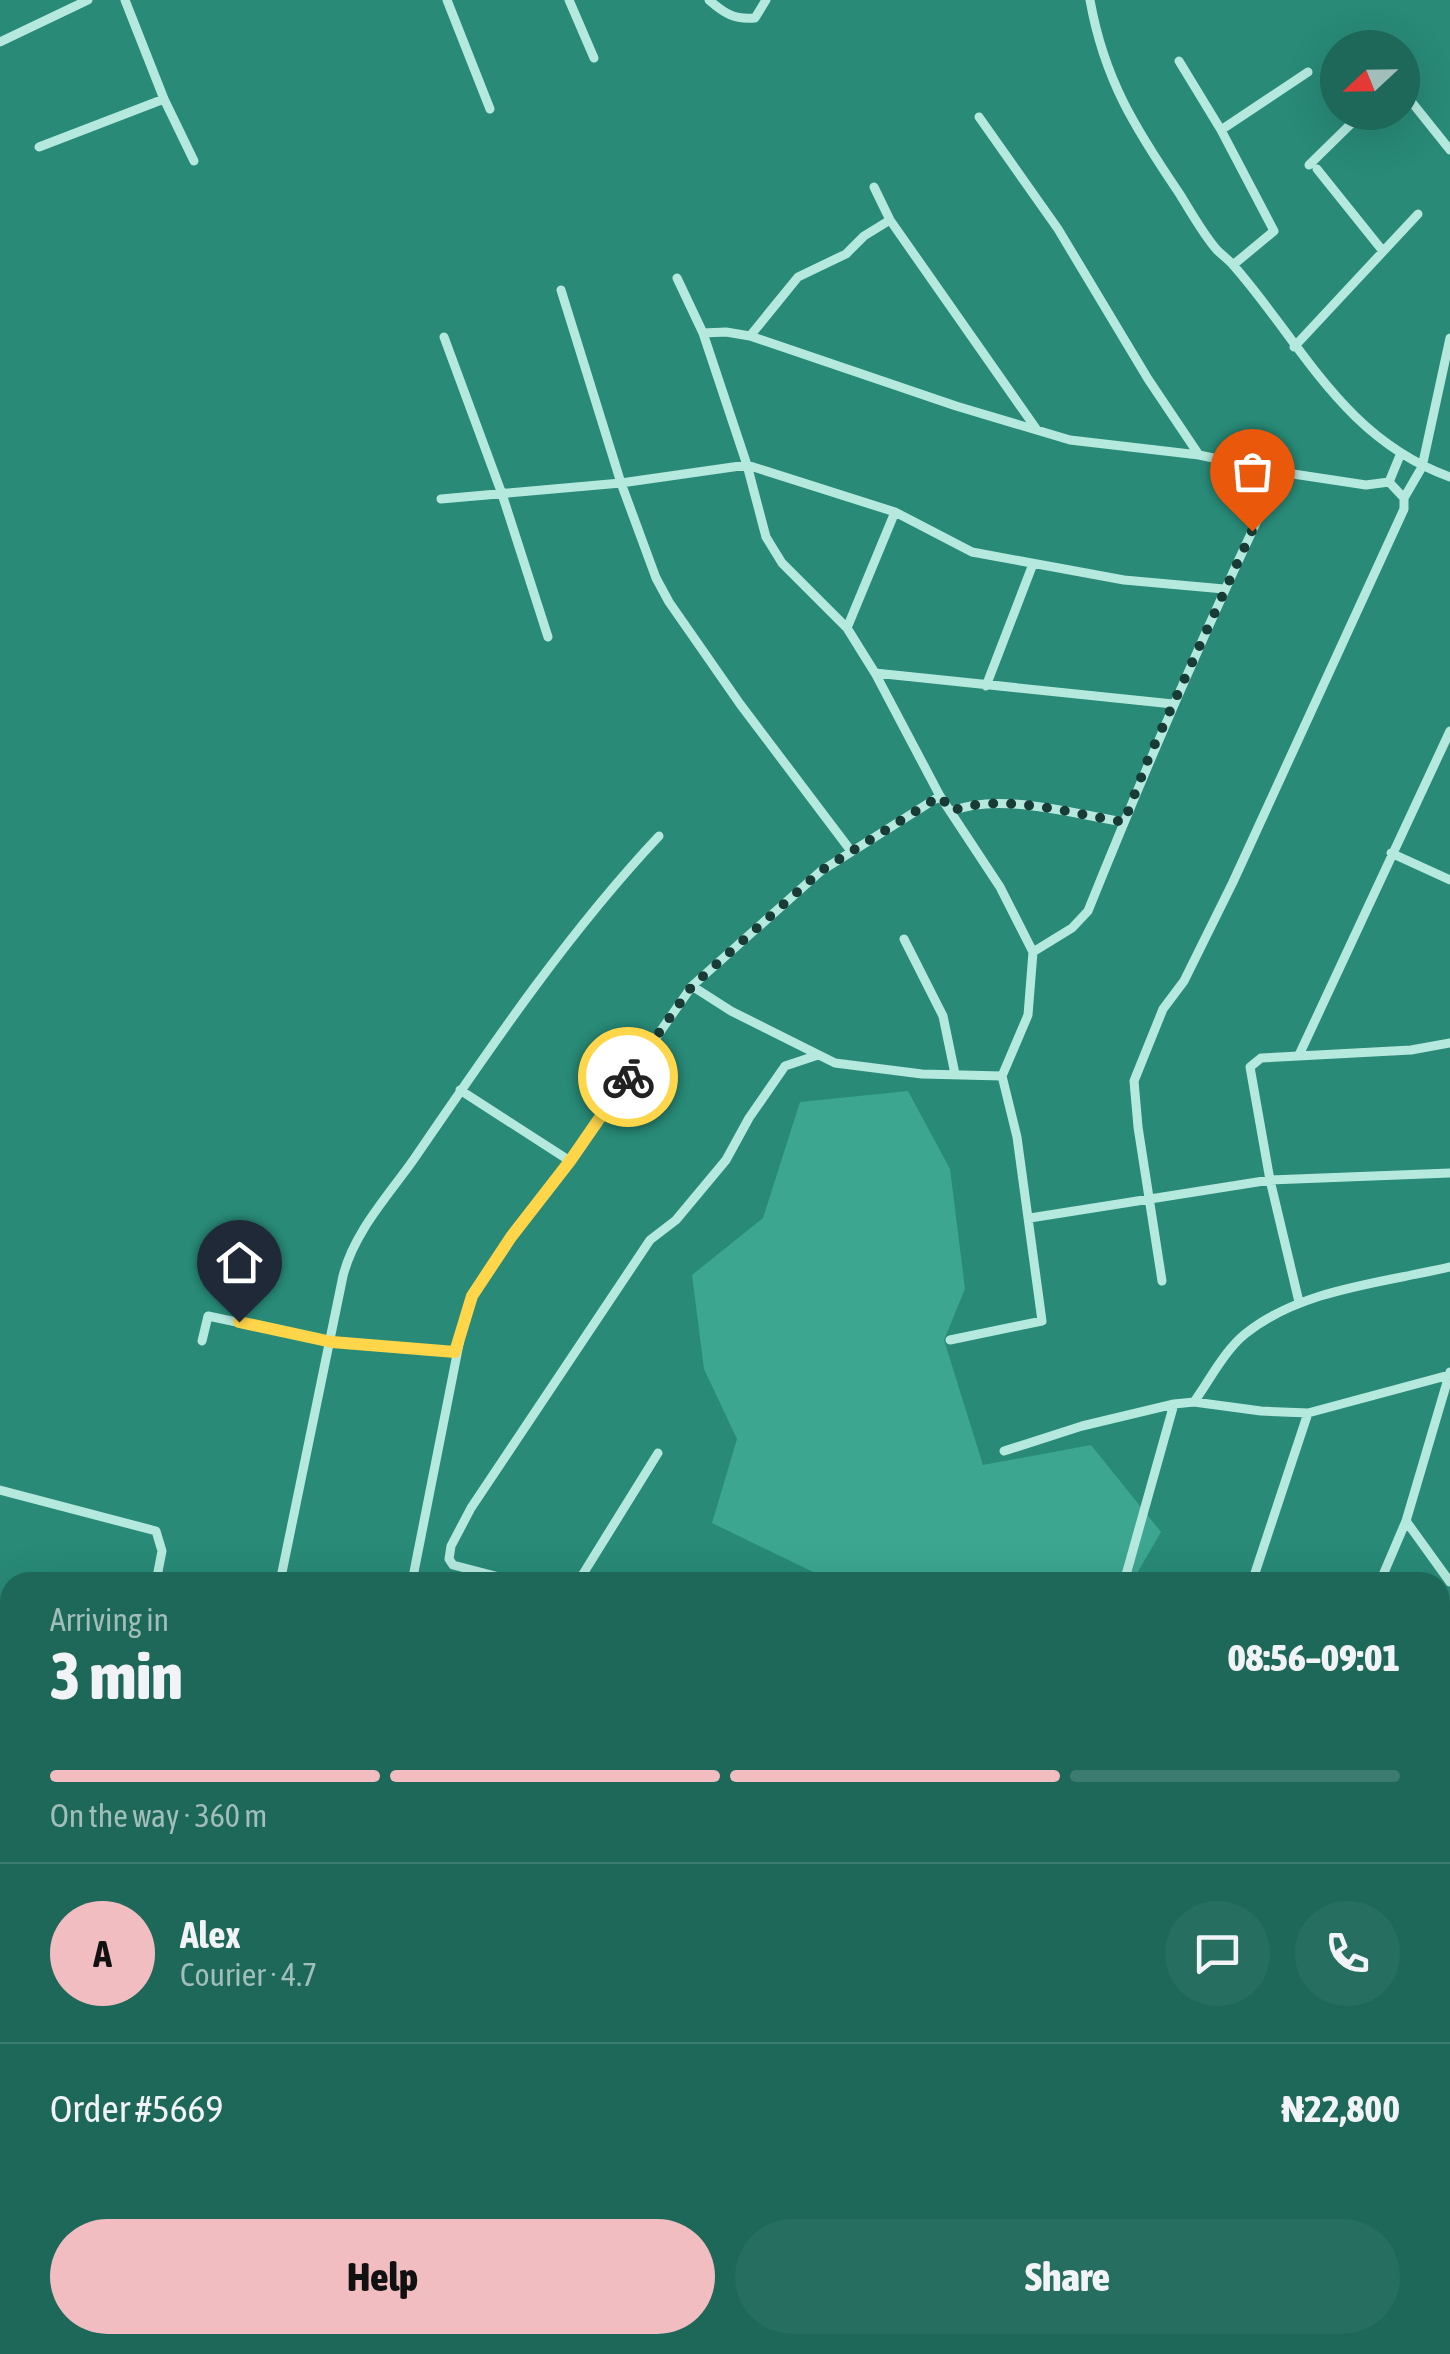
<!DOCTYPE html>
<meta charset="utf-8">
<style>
:root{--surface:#1e6859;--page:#266e5f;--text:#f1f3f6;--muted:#a1beba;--line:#3c7b6f;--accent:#f1bdc1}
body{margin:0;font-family:"Asap Condensed",sans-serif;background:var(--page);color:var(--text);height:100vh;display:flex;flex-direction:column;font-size:38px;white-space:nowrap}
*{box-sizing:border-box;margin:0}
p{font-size:32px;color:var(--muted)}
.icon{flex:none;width:55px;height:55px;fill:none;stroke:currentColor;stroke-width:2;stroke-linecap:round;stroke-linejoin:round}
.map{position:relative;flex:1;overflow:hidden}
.details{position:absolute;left:0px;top:1572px;width:1450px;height:782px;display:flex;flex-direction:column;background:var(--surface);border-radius:30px 30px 0 0;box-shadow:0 10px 40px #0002}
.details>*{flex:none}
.needle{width:65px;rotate:248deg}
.buttons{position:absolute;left:1320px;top:30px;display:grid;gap:20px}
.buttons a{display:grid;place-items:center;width:100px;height:100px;border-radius:50%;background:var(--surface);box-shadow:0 10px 40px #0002;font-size:50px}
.pin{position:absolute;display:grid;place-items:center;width:85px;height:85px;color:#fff;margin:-102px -42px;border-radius:50% 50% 50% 0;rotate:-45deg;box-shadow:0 0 10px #0007}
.pin .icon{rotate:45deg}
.courier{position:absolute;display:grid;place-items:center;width:100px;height:100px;margin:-50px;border:8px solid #ffd54a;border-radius:50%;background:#fff;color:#222;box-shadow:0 2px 12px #0007}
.head em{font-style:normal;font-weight:800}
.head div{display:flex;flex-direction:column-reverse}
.head{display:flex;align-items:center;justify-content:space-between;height:170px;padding:0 50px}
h1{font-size:65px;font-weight:800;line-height:75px}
.bar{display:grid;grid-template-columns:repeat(4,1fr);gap:15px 10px;align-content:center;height:120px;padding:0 50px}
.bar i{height:12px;border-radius:8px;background:var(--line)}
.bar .active{background:var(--accent)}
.bar p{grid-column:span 4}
.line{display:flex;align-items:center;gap:25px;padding:0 50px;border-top:2px solid var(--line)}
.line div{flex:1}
.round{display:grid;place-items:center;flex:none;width:105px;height:105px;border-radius:52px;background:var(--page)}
.button{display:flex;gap:20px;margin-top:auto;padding:20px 50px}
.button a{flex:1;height:115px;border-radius:60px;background:var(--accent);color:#111;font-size:40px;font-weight:800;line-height:115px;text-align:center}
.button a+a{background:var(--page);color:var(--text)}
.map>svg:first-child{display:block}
.green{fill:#3ca690}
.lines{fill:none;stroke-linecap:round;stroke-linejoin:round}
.stream{stroke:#aaeadb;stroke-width:2.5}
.minor{stroke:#b5e9de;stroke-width:9}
.done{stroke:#193b35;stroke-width:10;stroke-dasharray:0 18}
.route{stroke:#ffd54a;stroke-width:12}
</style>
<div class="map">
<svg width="1450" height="2354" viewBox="0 0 1450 2354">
<rect width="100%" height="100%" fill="#288a77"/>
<path class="green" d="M908,1091L950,1169L965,1289L944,1340L983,1465L1091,1445L1161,1532L1132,1582H834L712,1523L737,1439L704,1369L692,1275L763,1218L800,1102Z
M0,1767L10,1776V2123L0,2127Z
M1450,2195V2354H1011L1007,2345H1440V2197Z
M686,2345H850L824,2354H703Z"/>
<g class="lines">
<path class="stream" d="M0,2164L10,2149"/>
<path class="minor" d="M125,0L164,99L194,161
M447,0L490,109
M569,0L594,58
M709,0C724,13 734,20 755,18L766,0
M1090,0C1104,79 1135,128 1179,193C1191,212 1203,234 1217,250C1223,256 1229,260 1234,266C1303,345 1343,438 1450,477
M0,42L88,0
M1179,61L1221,130L1274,231L1233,265
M1402,90L1450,150
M979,117L1058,229L1148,379L1199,455
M1221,130L1308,72
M39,147L164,99
M1309,165L1363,112
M1317,169L1382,250
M874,187L890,220L1037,430
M677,278L703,333L747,465L766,537L782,563L847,628L875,673L940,796L1000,887L1033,952L1028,1015L1002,1076L1017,1137L1042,1321L950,1340
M561,290L621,483L656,578L669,602L740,704L851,851
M703,333L726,332L750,336L956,406L1070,440L1199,455L1280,472L1366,485L1389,482L1401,453
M750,336L798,277L846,254L864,236L890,220
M444,337L502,494L548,637
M1294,347L1418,214
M1404,498L1422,467L1450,338
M441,499L621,483L747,465L895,512L972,552L1124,580L1224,589
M847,628L895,512
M875,673L1173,704
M986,686L1033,564
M952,811C1001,792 1073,814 1124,822
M1391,853L1450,880
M904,939L943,1016L955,1074
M1033,952L1072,928L1088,911C1148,762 1211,616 1280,472
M692,986L731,1011L835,1063L922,1074L1002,1076
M1299,1055L1450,731
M460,1090L570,1161
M1030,1218L1270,1180L1450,1173
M1162,1281L1138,1127L1134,1081L1163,1009L1184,981L1233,882L1404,509V498L1389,482
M1299,1302L1270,1180L1250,1067L1261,1058L1411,1050L1450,1043
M202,1341L208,1316L332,1342L455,1352
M1194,1402C1209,1381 1225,1350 1245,1334C1301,1289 1382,1283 1450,1267
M1004,1451L1082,1426L1174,1404L1194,1402L1261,1411L1308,1413L1449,1375
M0,1490L156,1531L162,1551L156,1582
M1406,1521L1450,1582
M280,1582L343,1276C354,1232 388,1196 414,1159C490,1048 567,934 659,836
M412,1582L463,1324L472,1296L511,1237L570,1161L692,986L821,871L940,796
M518,1582L453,1565L449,1559L451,1546L471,1508L650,1240L676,1220L726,1160L749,1118L785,1066L818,1055
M578,1582L658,1453
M1124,1582L1174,1404
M1252,1582L1308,1413
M1380,1582L1406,1521L1450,1372
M0,1619L10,1622
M0,1742L10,1745
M1440,2004L1450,2010
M1440,2162L1450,2161"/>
</g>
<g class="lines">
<path class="done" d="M628,1077L692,986L822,870L940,796L952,811C1001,792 1073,814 1124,822L1149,757L1252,531"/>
<path class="route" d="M239,1322L332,1342L455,1352L472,1296L511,1237L570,1161L628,1077"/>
</g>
</svg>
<div class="buttons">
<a><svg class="needle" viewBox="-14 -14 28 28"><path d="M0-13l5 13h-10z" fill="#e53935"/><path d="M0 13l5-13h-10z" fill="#a1beba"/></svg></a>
</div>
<div class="pin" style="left:1252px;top:531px;background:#ea580c"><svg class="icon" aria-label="bag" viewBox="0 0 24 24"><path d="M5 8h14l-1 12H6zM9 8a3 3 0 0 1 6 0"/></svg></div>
<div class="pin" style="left:239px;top:1322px;background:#1f2937"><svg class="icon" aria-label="home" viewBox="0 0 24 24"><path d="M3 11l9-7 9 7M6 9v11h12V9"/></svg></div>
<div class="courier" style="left:628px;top:1077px"><svg class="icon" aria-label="bike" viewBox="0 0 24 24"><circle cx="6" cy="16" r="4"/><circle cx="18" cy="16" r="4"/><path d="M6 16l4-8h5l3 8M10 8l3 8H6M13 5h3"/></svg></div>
<section class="details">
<div class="head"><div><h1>3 min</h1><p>Arriving in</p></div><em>08:56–09:01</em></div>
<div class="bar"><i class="active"></i><i class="active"></i><i class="active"></i><i></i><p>On the way · 360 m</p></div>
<div class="line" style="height:180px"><b class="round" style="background:var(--accent);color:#111">A</b><div><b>Alex</b><p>Courier · 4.7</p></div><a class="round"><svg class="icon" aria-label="chat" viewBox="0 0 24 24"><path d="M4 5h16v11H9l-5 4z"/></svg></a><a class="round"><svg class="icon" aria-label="phone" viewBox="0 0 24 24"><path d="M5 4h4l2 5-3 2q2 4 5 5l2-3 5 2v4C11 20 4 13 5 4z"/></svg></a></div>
<div class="line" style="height:130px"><div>Order #5669</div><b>₦22,800</b></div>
<div class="button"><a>Help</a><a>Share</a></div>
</section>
</div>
